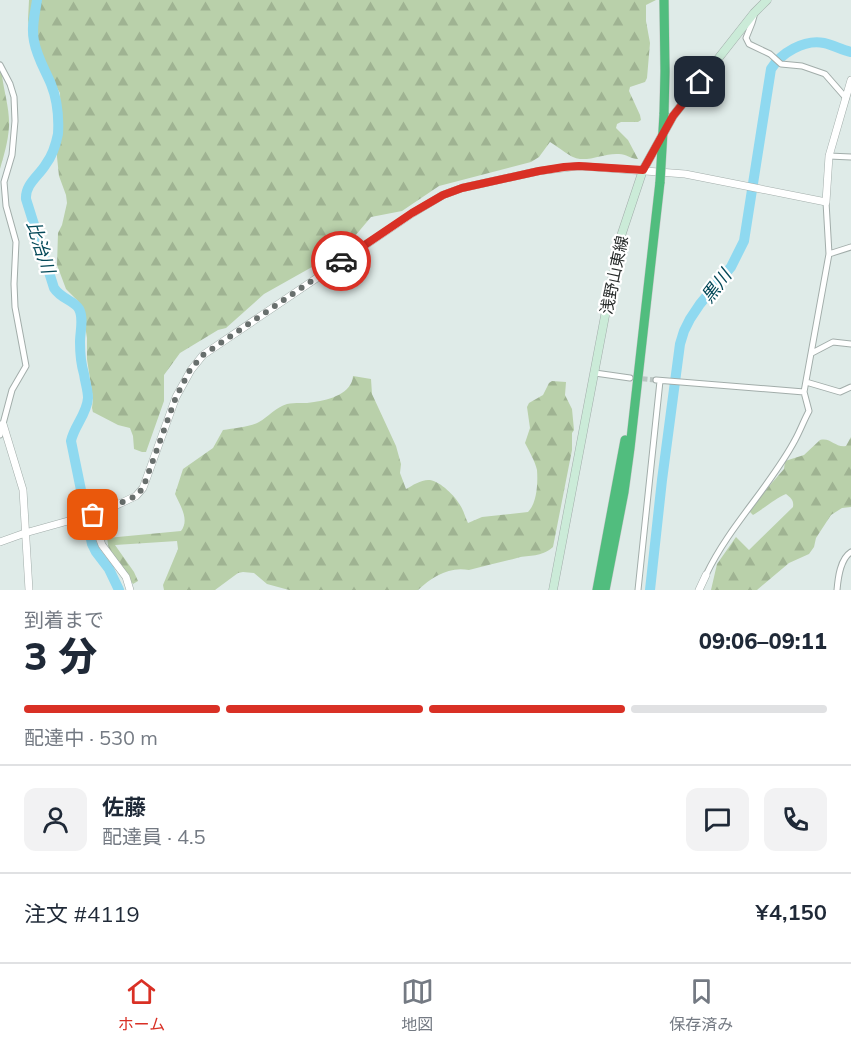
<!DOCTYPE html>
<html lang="ja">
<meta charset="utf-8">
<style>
:root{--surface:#fff;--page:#f2f2f3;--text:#1f2937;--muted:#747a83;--line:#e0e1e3;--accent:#d93025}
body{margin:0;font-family:Mulish,"Noto Sans JP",sans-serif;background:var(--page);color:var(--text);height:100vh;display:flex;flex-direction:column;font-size:22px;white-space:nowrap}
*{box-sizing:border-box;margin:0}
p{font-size:20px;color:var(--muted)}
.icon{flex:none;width:33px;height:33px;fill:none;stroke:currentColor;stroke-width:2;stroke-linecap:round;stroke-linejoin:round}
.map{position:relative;height:590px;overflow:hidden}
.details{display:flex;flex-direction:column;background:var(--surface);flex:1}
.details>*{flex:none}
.pin{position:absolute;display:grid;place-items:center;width:51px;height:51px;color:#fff;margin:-26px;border-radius:12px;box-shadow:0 3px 9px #0006}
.courier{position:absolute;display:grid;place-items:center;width:60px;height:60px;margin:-30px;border:4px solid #d93025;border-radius:50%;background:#fff;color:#222;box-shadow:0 2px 8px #0007}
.headline em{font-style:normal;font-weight:800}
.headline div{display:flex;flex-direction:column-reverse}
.headline{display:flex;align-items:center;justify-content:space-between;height:102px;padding:0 24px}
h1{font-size:39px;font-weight:800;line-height:45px}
.bar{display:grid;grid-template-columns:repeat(4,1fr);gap:9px 6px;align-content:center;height:72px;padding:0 24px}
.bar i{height:8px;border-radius:4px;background:var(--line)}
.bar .on{background:var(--accent)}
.bar p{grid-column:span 4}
.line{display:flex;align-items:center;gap:15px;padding:0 24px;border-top:2px solid var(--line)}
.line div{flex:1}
.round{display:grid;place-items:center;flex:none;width:63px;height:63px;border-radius:12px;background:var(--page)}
.dock{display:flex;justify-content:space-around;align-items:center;height:84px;border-top:2px solid var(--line);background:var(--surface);font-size:16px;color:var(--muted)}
.dock a{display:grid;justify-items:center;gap:3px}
.dock .on{color:var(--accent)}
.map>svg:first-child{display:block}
.forest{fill:url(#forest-firs)}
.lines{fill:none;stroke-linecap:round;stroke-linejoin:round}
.river{stroke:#8fd9f0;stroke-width:10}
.minor-tunnel{stroke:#bac5c2;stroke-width:5;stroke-dasharray:5 2.5;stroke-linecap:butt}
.minor-casing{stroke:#a2adaa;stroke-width:7}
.tertiary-casing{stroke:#a2adaa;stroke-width:8}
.secondary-casing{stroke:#a2adaa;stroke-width:9}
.motorway-casing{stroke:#c7c8c8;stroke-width:10}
.minor{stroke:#fff;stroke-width:5}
.tertiary{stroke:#fff;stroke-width:7}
.secondary{stroke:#cbebd8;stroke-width:8}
.motorway{stroke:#51bd7e;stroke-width:9}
.motorway-bridge-casing{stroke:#c7c8c8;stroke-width:10;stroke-linecap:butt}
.motorway-bridge{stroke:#51bd7e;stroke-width:9}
.done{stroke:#686f6d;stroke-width:6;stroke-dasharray:0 10.8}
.route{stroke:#d93025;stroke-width:8}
.labels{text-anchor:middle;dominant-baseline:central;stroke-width:4.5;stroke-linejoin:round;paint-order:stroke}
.street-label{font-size:16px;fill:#282c2b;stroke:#fff}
.water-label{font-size:18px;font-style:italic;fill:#044959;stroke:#fff}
</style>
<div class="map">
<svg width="851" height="590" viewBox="0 0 851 590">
<defs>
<pattern id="forest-firs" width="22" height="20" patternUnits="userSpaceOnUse" patternTransform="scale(1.5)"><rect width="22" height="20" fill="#b9d0aa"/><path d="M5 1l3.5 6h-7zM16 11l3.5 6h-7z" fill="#9fb392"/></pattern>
</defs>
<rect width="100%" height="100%" fill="#dfebe8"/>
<path class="forest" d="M29,0H656L646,5V21L650,43L647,78L645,82L630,87L629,91L640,115L641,120L638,122H621L617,124L616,128L628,140L638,159C631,159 626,154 619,154C606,153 593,160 580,159C570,158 559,147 550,142L539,157L531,162L439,186L402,211L371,217L344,249L264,294L226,328L218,330L180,353L164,375V401L146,452H142L134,449L133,436L130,428L118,425L93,412L92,408L93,399L87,359V338L83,313L78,301L66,289L57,265L58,233L62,225L67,203L66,195L59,176L57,157V144L61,132L60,93L39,57L30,34L28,20Z
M0,72L2,75C4,92 10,110 9,127C8,142 4,155 0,169Z
M353,376L371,379L372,394L396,446L401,464L400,473L406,489C413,485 422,479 430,480C441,482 455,496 460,505C464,511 465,517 468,523L482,517L528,512C537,503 538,483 537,470C535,461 529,451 525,443L530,428L527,407L529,403L543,395L549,383L552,381L566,382L565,395L572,409L574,430L572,433V450L553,547C540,558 531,554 517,558C501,562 485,566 469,570C449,566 432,577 418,590H289L267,584L254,573L243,572L238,573L215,590H164L163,585L178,549L177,541L115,545L134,572L138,581L133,584L109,550L107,538L181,531C190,520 180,505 175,494L183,469L213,448L223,430C234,428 250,427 259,422C268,417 276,407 287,404C295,402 305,404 314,402C330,400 352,393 353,376Z
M851,437V507L842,508L831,515L816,538L814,547L809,554L789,563L757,590H711L717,564L736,537L749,550L793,507C794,500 791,498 786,494C776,498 763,509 753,515L750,512L751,507L784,469L785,461L804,455L820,440C831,437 835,448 846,446Z"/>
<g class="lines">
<path class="river" d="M37,0C35,14 31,27 34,41C37,57 45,70 51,84C57,99 59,118 58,134C56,144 52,156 46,164C39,176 25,184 26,199L54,288C61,299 75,301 79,309C84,318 80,332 80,342C80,352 81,364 84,374C85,382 88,390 88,398C87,414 74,426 71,441L92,544L96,552L109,569L119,590
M650,590L662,480L680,344L684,331L690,319L700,304L731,267L744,241L771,69C781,53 804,39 824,43C833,45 842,50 851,52"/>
<path class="minor-tunnel" d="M635,378L656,380"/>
<g class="minor-casing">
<path id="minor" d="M754,16L752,23L746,38L749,44L770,54L781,64L802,66L825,74L846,98
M0,65L10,84L14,97L15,121L12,155L4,182L6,206L16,242L14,284L15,307L26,366L12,390L0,435
M829,156L851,157
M829,254L851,247
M812,353L833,342L851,344
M595,373L630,378
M656,380L804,392
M806,382L840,392L851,387
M706,575C729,526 770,487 795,440C800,431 804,420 809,411L804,392L829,254L826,202
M638,590L660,381
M837,590C838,578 840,559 851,552"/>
</g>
<g class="tertiary-casing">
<path id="tertiary" d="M3,424L23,490L29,590
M93,515L96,529L102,545L126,577L130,590
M0,542L25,533L104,511L136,496L143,488L176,397L191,370L203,355L413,213L443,195L462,188L539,171L579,166L685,174L826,202L829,156L851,80
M699,590L706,575"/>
</g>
<g class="secondary-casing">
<path id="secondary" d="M553,590L619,242L643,170L673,116L754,13L767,0"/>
</g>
<g class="motorway-casing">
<path id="motorway" d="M664,0L665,71L664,114
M597,590L625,440
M605,590L624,492L630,448L660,182"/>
</g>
<use href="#minor" class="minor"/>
<use href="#tertiary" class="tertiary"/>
<use href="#secondary" class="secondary"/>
<use href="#motorway" class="motorway"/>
<g class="motorway-bridge-casing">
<path id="motorway-bridge" d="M660,182L664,114"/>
</g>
<use href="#motorway-bridge" class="motorway-bridge"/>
</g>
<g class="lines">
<path class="done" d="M93,515L136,496L143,488L176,397L190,370L203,355L341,261"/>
<path class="route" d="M341,261L412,213L443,195L462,188L539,171L564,167L579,166L643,170L673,116L700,82"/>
</g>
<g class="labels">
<g class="street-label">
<text transform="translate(614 275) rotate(-78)">浅野山東線</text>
</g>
<g class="water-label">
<text transform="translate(41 247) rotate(72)">比治川</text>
<text transform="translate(716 286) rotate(-53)">黒川</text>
</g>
</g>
</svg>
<div class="pin" style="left:93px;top:515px;background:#ea580c"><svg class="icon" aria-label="bag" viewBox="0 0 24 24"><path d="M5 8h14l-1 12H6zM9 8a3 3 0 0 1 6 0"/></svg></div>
<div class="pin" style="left:700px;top:82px;background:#1f2937"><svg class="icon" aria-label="home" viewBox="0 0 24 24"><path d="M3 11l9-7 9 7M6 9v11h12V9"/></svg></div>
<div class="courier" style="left:341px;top:261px"><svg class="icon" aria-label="car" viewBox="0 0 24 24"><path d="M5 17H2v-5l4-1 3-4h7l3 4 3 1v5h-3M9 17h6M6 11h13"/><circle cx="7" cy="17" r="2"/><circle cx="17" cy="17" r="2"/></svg></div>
</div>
<section class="details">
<div class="headline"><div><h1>3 分</h1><p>到着まで</p></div><em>09:06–09:11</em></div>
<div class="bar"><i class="on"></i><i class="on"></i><i class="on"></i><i></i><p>配達中 · 530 m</p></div>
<div class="line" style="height:108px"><a class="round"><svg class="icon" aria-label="person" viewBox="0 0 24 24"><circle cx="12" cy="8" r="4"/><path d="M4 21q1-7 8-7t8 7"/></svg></a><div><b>佐藤</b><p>配達員 · 4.5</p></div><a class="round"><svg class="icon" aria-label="chat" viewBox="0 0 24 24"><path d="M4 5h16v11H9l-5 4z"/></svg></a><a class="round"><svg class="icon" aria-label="phone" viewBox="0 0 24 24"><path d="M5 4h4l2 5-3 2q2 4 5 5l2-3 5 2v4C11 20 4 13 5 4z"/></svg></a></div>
<div class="line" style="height:78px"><div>注文 #4119</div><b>¥4,150</b></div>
</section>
<nav class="dock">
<a class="on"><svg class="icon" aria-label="home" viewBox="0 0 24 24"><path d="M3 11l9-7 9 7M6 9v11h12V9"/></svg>ホーム</a>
<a><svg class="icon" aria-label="map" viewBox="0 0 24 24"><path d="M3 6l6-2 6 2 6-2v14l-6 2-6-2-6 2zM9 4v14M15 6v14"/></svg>地図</a>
<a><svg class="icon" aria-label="saved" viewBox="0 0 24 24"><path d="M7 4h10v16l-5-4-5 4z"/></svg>保存済み</a>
</nav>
